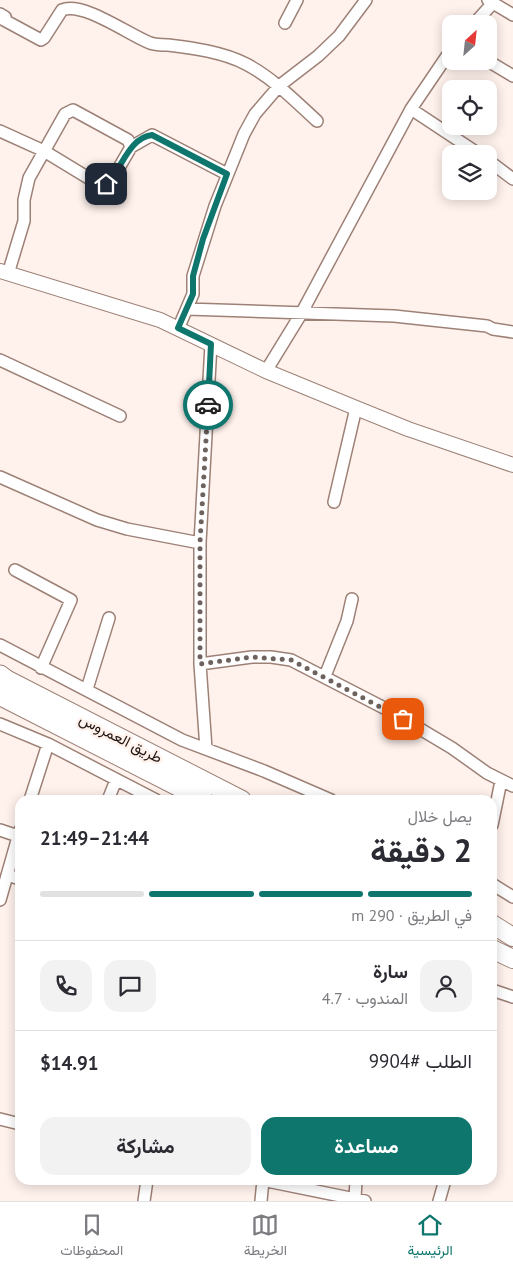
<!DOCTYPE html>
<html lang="ar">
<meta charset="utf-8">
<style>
:root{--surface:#fff;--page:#f2f2f3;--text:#2b2b33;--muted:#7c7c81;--line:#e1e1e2;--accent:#0f766e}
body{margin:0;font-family:"PT Sans",Vazirmatn,sans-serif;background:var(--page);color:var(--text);direction:rtl;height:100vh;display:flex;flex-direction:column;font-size:19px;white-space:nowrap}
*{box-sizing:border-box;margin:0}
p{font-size:16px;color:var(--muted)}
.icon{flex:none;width:28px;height:28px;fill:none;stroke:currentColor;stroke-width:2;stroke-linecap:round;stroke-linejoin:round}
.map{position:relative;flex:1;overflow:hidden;direction:ltr}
.side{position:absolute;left:15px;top:795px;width:482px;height:390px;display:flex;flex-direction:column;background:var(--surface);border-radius:15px;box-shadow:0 2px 12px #0003;direction:rtl}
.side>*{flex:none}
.needle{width:32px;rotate:27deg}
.fabs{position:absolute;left:442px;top:15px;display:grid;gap:10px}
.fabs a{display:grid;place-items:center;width:55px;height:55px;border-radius:10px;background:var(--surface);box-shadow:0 2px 12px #0003;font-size:25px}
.pin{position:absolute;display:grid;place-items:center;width:42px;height:42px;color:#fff;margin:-21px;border-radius:10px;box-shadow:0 2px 8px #0006}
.courier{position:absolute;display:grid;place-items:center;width:50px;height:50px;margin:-25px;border:4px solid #0f766e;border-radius:50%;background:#fff;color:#222;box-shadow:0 1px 6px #0007}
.head em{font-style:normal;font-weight:700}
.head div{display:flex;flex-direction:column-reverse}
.head{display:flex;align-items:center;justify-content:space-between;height:85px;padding:0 25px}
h1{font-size:32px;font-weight:700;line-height:38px}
.bar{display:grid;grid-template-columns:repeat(4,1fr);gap:8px 5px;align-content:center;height:60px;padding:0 25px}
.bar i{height:6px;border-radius:4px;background:var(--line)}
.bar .selected{background:var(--accent)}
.bar p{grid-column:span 4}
.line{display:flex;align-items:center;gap:12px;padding:0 25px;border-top:1px solid var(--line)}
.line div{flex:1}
.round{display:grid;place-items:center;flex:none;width:52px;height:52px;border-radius:15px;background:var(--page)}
.button{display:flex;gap:10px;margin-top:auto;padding:10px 25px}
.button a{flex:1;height:58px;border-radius:15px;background:var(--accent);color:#fff;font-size:20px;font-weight:700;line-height:58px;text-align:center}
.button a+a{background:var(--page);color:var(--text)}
.tabs{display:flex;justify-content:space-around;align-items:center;height:70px;border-top:1px solid var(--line);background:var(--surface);font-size:14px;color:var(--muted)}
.tabs a{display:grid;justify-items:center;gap:2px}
.tabs .selected{color:var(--accent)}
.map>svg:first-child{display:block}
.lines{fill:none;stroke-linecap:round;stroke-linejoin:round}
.minor-casing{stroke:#9d8176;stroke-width:14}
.tertiary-casing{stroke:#9d8176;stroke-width:16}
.primary-casing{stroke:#9d8176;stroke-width:20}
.trunk-casing{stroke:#9d8176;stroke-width:21}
.minor{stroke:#fff;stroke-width:11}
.tertiary{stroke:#fff;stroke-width:14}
.primary{stroke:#fff;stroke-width:18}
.trunk{stroke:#fff;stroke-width:19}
.done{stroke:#6d625d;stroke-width:5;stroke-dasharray:0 9}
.route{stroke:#0f766e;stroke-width:6}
.labels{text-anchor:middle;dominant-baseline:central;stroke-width:5;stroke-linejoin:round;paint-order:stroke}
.street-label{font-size:15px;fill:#1f1410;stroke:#fff2ed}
</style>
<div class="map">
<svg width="513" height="1201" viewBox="0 0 513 1201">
<rect width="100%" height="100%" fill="#fff2ed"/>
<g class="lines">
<g class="minor-casing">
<path id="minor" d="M488,0L513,15
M0,14L5,17L4,20L41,40L44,38L62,10C83,1 129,35 150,43C156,45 161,45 168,45C193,48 223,52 246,64C273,78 295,101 317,121
M285,23L297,0
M474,24L492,4
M488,61L513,76
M411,109L479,154
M0,131L44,151L95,182L106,184L113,178L131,147L128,140L73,110L65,114L29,178L24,200V221L8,274
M131,147L152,135L227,174
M489,161L513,179
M187,309L394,316L487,326L493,329L513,332
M178,329L193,294V276L215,206L244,134L255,114L279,86L318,56L339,36L366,0
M0,360L120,416
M266,371L301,314L411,109L451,50
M0,477L97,520L127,529L200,543
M334,502L356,408
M15,570L71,600L41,668
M0,645L182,740L264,771L331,800
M200,664L252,657H271L291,660L390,711L452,748L487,773L513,786
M325,676L347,621L352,599
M87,689L109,618
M0,724L48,744L156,800
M206,749L200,664V543L211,344
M30,800L48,744
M108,800L116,780
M492,825L501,781
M0,830L18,836
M7,875L20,879
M492,884L513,897
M0,900L20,830
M492,990L513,997
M0,1119L20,1124
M262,1180L365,1201
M355,1199L356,1180
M144,1201L147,1180
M261,1201L263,1180
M439,1201L445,1180"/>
</g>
<g class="tertiary-casing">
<path id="tertiary" d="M0,271L160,320L266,371L356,408L408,429L513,465"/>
</g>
<g class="primary-casing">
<path id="primary" d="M0,676L242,800
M0,696L204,800
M492,924L513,937
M492,949L513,959"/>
</g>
<g class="trunk-casing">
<path id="trunk" d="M0,675L5,679
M0,696H1"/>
</g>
<use href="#minor" class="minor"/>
<use href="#tertiary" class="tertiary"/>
<use href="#primary" class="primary"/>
<use href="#trunk" class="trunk"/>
</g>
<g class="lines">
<path class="done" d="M208,405L200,543V664L252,657L291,660L403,719"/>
<path class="route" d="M106,184C122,170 128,138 152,135L227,174L203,239L193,276V294L178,328L211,344L208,405"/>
</g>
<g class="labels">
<g class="street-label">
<text transform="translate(121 738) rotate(27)">طريق العمروس</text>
</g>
</g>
</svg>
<div class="fabs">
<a><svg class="needle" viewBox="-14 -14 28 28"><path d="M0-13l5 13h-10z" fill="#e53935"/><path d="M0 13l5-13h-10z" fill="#7c7c81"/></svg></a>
<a><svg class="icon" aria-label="locate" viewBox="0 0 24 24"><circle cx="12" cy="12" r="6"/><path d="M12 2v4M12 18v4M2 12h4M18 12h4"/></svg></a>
<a><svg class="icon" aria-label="layers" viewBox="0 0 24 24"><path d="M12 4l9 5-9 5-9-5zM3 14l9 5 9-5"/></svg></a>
</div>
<div class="pin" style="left:403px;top:719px;background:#ea580c"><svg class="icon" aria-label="bag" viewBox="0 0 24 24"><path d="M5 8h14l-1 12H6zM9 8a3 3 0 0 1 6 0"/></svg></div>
<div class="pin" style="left:106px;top:184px;background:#1f2937"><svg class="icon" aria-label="home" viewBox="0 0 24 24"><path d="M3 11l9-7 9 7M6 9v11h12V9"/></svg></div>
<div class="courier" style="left:208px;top:405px"><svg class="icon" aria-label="car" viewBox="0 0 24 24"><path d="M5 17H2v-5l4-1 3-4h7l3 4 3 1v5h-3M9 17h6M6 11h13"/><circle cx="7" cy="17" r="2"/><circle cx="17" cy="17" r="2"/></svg></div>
<section class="side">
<div class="head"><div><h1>2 دقيقة</h1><p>يصل خلال</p></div><em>21:44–21:49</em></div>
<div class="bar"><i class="selected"></i><i class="selected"></i><i class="selected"></i><i></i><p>في الطريق · 290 m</p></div>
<div class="line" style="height:90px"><a class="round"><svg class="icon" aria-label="person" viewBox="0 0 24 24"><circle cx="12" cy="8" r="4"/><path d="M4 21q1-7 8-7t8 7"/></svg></a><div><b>سارة</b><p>المندوب · 4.7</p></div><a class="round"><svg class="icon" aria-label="chat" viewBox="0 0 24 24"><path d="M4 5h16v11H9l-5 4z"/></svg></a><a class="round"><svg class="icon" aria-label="phone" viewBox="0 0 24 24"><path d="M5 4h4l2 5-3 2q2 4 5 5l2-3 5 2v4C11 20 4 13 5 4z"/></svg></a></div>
<div class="line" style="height:65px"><div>الطلب #9904</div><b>$14.91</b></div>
<div class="button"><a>مساعدة</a><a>مشاركة</a></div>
</section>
</div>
<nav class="tabs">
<a class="selected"><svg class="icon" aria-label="home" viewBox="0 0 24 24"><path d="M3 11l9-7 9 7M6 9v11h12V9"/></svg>الرئيسية</a>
<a><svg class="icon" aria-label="map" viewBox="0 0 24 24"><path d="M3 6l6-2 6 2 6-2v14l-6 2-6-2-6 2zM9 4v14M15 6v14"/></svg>الخريطة</a>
<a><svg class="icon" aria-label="saved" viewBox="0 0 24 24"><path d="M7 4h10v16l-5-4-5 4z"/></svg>المحفوظات</a>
</nav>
